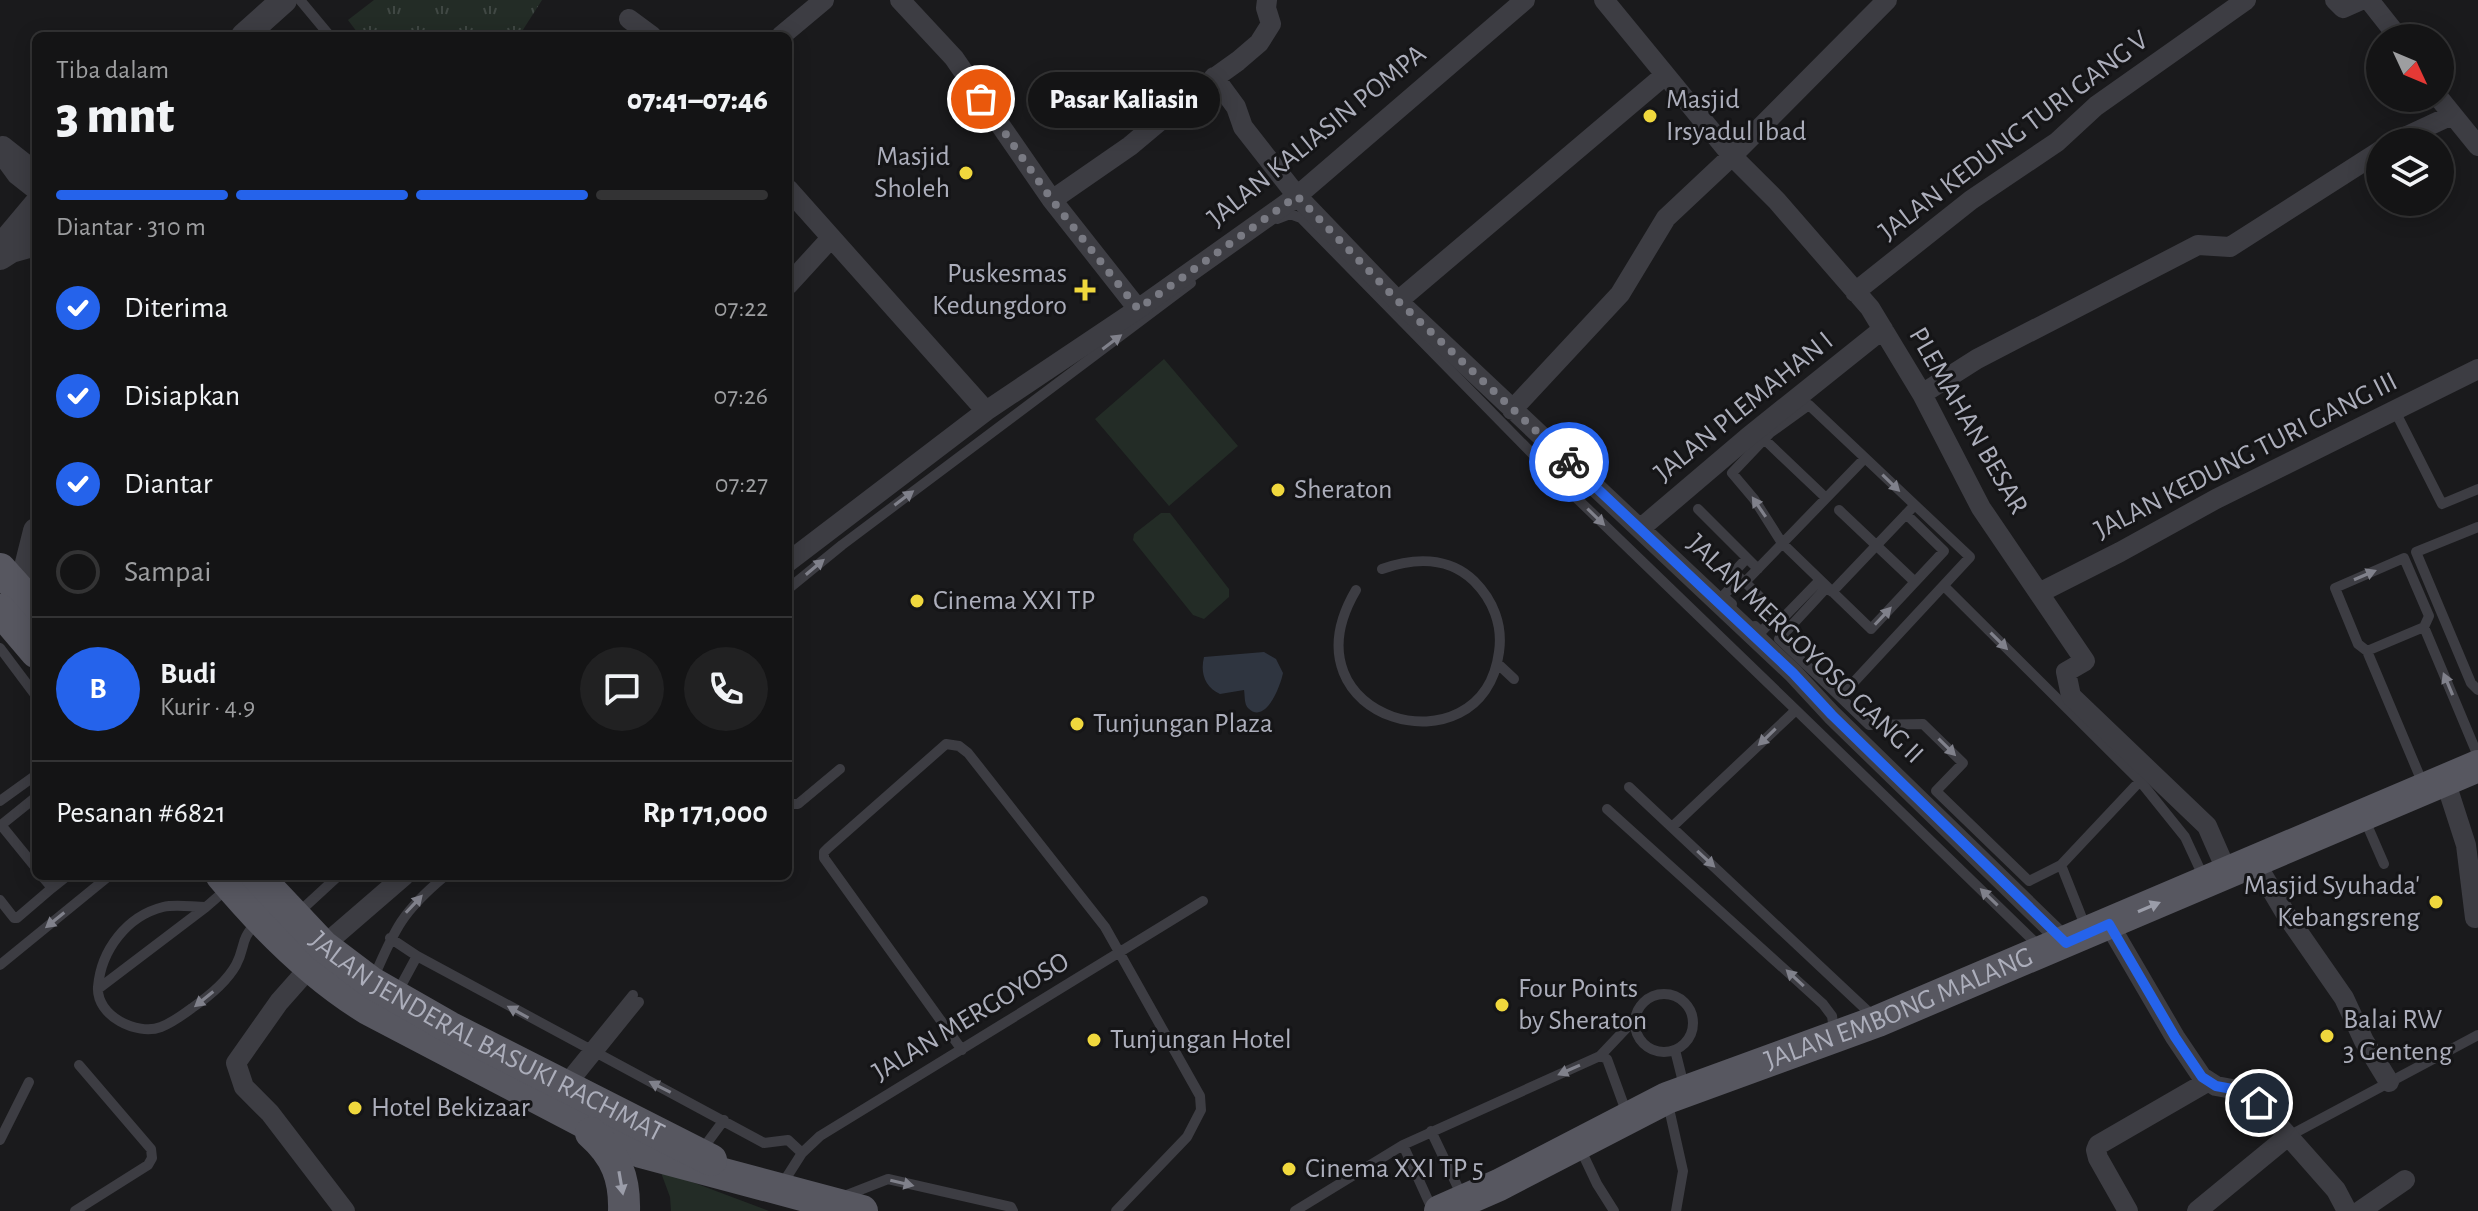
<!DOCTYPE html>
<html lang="id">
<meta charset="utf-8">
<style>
:root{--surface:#141415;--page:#212122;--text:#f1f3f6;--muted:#9d9ea0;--line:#333334;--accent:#2563eb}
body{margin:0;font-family:"Alegreya Sans",sans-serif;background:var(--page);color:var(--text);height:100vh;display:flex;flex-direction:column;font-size:30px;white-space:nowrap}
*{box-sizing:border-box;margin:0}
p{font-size:26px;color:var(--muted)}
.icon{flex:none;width:44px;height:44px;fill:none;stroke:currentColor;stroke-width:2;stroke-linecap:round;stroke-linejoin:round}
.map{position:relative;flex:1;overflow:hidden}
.sheet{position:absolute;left:32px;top:32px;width:760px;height:848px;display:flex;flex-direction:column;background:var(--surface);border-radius:12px;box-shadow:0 4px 20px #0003,0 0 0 2px var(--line)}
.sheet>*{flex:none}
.needle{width:52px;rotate:134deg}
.controls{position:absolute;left:2366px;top:24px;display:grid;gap:16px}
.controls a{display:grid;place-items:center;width:88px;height:88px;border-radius:50%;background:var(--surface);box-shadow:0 4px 20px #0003,0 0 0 2px var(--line);font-size:40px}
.pin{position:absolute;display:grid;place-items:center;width:68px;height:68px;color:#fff;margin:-34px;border:4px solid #fff;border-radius:50%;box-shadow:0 2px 8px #0007}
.courier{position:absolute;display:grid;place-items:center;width:80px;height:80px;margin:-40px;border:6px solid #2563eb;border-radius:50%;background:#fff;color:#222;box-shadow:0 2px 10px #0007}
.bubble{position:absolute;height:56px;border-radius:28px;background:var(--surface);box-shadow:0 4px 20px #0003,0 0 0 2px var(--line);font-size:26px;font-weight:800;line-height:56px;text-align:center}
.overview em{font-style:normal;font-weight:800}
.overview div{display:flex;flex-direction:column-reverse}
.overview{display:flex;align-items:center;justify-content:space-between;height:136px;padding:0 24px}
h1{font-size:52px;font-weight:800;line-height:60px}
.bar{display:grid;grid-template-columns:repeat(4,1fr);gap:12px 8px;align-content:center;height:96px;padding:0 24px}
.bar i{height:10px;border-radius:6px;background:var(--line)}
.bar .active{background:var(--accent)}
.bar p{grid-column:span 4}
.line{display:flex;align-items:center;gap:20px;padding:0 24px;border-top:2px solid var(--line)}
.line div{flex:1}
.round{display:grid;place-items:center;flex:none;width:84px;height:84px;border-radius:42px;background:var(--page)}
ol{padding:0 24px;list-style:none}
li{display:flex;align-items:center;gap:24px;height:88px}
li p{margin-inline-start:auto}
li .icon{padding:8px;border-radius:50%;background:var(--accent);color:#fff;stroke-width:4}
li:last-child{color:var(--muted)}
li i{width:44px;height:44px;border:4px solid var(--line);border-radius:50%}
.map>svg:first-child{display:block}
.grass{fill:url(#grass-tufts)}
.park{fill:#232c26}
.water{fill:#2f3540}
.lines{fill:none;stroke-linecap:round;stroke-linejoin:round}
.service{stroke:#3d3d43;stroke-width:10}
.minor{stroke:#3d3d43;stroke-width:20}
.tertiary{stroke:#3d3d43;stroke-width:26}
.primary{stroke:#575760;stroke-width:32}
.oneway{fill:#80818b}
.oneway2{fill:#9b9da9}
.done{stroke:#797a83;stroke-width:8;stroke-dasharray:0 14.4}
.route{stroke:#2563eb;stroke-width:10}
.poi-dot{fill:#f0d83d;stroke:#151517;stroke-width:3}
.labels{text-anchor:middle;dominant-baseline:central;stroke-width:6;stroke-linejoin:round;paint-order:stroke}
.poi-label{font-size:28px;fill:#acaebb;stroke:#151517;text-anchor:start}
.street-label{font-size:28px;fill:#acaebb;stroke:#151517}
</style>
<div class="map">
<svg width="2478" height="1211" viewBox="0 0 2478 1211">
<defs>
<pattern id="grass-tufts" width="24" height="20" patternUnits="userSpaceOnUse" patternTransform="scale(2)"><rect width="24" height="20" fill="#232c26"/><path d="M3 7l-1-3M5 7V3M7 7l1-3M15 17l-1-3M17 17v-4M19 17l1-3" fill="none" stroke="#404844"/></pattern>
</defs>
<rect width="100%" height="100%" fill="#1a1a1c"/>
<path class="grass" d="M374,0H542L519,36H360L348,20Z"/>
<path class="park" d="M1164,359L1238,446L1169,506L1095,419Z
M1161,513H1170L1229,589V597L1204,619L1193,615L1133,540L1134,534Z
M660,1170L769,1211H671L670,1197Z"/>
<path class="water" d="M1264,652L1276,659L1283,673C1281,684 1266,726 1248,708C1244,704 1245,695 1244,690L1220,694C1205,687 1200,673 1204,657Z"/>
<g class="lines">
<path class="service" d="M300,0L330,36
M1277,219L1290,214L1301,218L1564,486L1796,710L1672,827
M2395,411L2442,504L2478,489
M1764,439L1826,498
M1698,509L1758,569
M1839,510L1915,582
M1906,514L1944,551L1871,629L1782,543L1754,499L1732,473L1770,433L1809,405L1970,557L1840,697L1869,725L1923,724L1963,763L1936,791L2029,881L2061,865
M2478,527L2416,552L2471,683L2478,690
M1820,580L1782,619L1745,582L1865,458
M1743,581L1734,572L1747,558
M1944,586L2140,781
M1827,587L1779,639L1840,697
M788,589L842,545L1191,283
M1356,590C1279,721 1483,776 1499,652C1503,625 1493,600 1474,581C1448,556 1413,558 1382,569
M1832,592L1911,509
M1732,604L1723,596L1740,578
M1755,626L1761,632L1778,614
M0,648L36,696
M2367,651L2358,644L2335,588L2404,558L2429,616L2424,627
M1498,664L1514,679
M1796,710L2041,948
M2423,784L2367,651L2424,627L2478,756
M1629,787L1875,1018
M36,797L1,825L36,868
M0,801L36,775
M788,804H798L840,769
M1607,809L1823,1004L1832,1016L1834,1030
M2364,818L2384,864
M42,876L52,888L67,876
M229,887L206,907C192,907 176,904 163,907C127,916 101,950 98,987C96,1016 137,1036 161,1027C171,1023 184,1014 192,1008C208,997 227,981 236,965C246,946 239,941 257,922
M0,900L14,918H17L52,888
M298,913L336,878L334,876
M2086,928L2061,865L2140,781L2185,837L2204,878
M390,938L417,956L764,1143L788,1140L802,1153
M0,965L109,876
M374,977C395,928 403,911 445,876
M98,989L206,907
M397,993L417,956
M1635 1023a29 29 0 1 1 58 0a29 29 0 1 1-58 0Z
M962,1050L824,858V852L828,848L946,744L959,746L968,753L1105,927L1200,1096L1201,1110L1187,1137L1116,1211
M1675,1050L1684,1086
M1600,1056L1635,1019
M564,1080L633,995
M572,1085L639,1002
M1668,1104L1683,1171L1676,1211
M1431,1131L1463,1198
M2287,1137L2478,1035
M0,1140L29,1082
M1403,1145L1433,1211
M1579,1146L1597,1184L1614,1211
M701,1151L724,1120
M781,1186L802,1153L820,1136L1203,901
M842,1197L888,1179L1011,1207L1013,1211
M75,1211L148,1165L152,1158L151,1149L79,1065
M1295,1211L1403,1145L1600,1056L1607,1059L1627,1114"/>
<path class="minor" d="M900,0L954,58L1052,200L1138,309
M1604,0L1732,156L1777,201L1870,308L1922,394L1981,508L2085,661L2066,672L2071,696L2207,826L2228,874
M2335,0L2343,8L2361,0
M2369,0L2399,38
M629,19L652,36
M781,36L824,0
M1214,77L1236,107L1243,127L1297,196L1398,301L1793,673L1832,715L2066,943
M2439,98L2478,146
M2394,142L2452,115
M3,146L36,172
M0,152L17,175L36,190
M788,189L986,411
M1052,200L1130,146L1192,94L1238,61L1259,43L1271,24L1266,8L1267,0
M788,285L831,238
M1855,292L1971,200L2057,142L2096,106L2246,0
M1398,301L1665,75
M1922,394L1977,359L2198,245L2230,247L2380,151
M1512,410L1620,294L1666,218L1732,156L1887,0
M1641,528L1748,437L1883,329
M788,562L986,411L1138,309L1297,196L1525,0
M2039,593L2120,552L2216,499L2478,369
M2445,780L2466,845L2475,918
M2255,862L2287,916L2344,998L2364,1041L2389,1082
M2109,924L2175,1037L2202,1077L2216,1086L2243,1091L2259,1103L2336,1190L2347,1211
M323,946L404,876
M310,967L279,1002L236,1063L244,1087L270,1113L345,1211
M2128,1211L2098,1158L2096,1150L2098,1145L2207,1082
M2197,1211L2287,1137
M2360,1211L2405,1180"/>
<path class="tertiary" d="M244,36L284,0
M0,248L36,205
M0,257L11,250L36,243
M21,591L36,531"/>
<g class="primary">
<path d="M0,569L36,609"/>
<path d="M0,610L36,652"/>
<path d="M222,876C264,926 312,975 368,1009L641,1152L862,1211"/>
<path id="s1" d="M257,876L323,946L372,983L449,1027L711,1160"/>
<path d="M591,1133C616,1155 625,1178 624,1211"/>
<path id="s2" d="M1440,1211L1499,1185L1667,1098L1878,1021L2478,766"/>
</g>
</g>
<defs><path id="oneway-solid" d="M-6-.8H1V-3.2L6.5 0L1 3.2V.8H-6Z" transform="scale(2)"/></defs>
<g class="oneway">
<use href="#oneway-solid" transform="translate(1112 342) rotate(-37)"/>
<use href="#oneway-solid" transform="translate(1891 483) rotate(44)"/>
<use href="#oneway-solid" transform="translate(904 498) rotate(-37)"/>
<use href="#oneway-solid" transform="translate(1759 507) rotate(-124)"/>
<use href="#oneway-solid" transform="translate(1596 517) rotate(44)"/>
<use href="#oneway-solid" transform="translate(815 567) rotate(-40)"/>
<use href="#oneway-solid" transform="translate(2365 575) rotate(-23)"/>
<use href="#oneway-solid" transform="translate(1883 616) rotate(-47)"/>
<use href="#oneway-solid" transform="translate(1999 641) rotate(45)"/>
<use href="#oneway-solid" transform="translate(2448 684) rotate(-113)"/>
<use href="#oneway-solid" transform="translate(1767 737) rotate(136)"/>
<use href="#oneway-solid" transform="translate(1947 747) rotate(45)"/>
<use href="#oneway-solid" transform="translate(1706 859) rotate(43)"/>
<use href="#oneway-solid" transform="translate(1989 897) rotate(-136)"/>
<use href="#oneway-solid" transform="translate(414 904) rotate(-47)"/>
<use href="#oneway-solid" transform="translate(55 920) rotate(141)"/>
<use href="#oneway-solid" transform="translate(1795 978) rotate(-137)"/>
<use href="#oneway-solid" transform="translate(204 999) rotate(141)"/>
<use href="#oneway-solid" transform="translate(518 1012) rotate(-151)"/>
<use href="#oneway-solid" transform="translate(1569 1070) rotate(156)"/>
<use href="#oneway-solid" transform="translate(660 1087) rotate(-153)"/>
<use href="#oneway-solid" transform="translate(902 1183) rotate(13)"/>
</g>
<g class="oneway2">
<use href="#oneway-solid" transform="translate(2149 907) rotate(-23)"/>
<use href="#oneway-solid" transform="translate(621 1183) rotate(80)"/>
</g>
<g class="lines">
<path class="done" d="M981,99L1052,200L1138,309L1297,196L1398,301L1569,462"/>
<path class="route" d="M1569,462L1793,673L1832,715L2066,943L2109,924L2175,1037L2202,1077L2216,1086L2243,1091L2259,1103"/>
</g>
<g class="poi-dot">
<circle cx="1650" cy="116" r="8"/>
<circle cx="966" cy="173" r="8"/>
<path d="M1081 278h8v8h8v8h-8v8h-8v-8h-8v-8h8z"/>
<circle cx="1278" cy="490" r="8"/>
<circle cx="917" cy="601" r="8"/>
<circle cx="1077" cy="724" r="8"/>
<circle cx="2436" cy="902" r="8"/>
<circle cx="1502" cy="1005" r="8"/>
<circle cx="2327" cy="1036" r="8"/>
<circle cx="1094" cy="1040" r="8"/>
<circle cx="355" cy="1108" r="8"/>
<circle cx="1289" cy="1169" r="8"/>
</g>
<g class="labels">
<g class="poi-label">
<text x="1666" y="100">Masjid<tspan x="1666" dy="32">Irsyadul Ibad</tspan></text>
<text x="950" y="157" text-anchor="end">Masjid<tspan x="950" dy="32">Sholeh</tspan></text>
<text x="1067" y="274" text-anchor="end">Puskesmas<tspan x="1067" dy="32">Kedungdoro</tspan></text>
<text x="1294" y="490">Sheraton</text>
<text x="933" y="601">Cinema XXI TP</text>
<text x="1093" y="724">Tunjungan Plaza</text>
<text x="2420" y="886" text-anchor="end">Masjid Syuhada'<tspan x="2420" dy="32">Kebangsreng</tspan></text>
<text x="1518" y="989">Four Points<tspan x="1518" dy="32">by Sheraton</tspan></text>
<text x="2343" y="1020">Balai RW<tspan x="2343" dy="32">3 Genteng</tspan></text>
<text x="1110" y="1040">Tunjungan Hotel</text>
<text x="371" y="1108">Hotel Bekizaar</text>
<text x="1305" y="1169">Cinema XXI TP 5</text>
</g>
<g class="street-label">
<text transform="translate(1317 136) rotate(-39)">JALAN KALIASIN POMPA</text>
<text transform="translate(2014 136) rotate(-37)">JALAN KEDUNG TURI GANG V</text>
<text transform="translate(1744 407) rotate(-39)">JALAN PLEMAHAN I</text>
<text transform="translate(1968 421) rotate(60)">PLEMAHAN BESAR</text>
<text transform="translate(2246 456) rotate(-27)">JALAN KEDUNG TURI GANG III</text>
<text transform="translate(1805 649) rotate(44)">JALAN MERGOYOSO GANG II</text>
<text stroke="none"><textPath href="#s2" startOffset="502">JALAN EMBONG MALANG</textPath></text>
<text transform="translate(971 1017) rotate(-31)">JALAN MERGOYOSO</text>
<text stroke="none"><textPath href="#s1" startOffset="284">JALAN JENDERAL BASUKI RACHMAT</textPath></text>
</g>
</g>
</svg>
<div class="controls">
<a><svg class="needle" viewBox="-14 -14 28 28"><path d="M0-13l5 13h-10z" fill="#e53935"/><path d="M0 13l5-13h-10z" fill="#9d9ea0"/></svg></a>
<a><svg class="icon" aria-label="layers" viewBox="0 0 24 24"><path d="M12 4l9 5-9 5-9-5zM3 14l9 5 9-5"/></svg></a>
</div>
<div class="pin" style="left:981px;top:99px;background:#ea580c"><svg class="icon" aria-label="bag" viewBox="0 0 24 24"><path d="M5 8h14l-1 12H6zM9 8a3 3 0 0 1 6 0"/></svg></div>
<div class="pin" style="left:2259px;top:1103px;background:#1f2937"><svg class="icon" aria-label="home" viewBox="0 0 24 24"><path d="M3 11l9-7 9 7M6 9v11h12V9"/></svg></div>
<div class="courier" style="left:1569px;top:462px"><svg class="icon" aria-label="bike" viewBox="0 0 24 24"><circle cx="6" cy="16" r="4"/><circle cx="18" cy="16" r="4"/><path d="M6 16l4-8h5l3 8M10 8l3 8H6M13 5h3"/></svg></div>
<div class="bubble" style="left:1028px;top:72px;width:192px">Pasar Kaliasin</div>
<section class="sheet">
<div class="overview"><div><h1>3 mnt</h1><p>Tiba dalam</p></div><em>07:41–07:46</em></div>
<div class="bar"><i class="active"></i><i class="active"></i><i class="active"></i><i></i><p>Diantar · 310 m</p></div>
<ol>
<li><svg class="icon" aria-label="check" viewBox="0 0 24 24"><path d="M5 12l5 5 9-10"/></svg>Diterima<p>07:22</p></li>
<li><svg class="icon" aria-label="check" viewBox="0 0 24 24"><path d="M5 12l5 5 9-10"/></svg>Disiapkan<p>07:26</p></li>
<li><svg class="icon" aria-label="check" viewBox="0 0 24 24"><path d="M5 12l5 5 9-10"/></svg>Diantar<p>07:27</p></li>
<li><i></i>Sampai</li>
</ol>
<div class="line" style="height:144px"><b class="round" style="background:var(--accent);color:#fff">B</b><div><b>Budi</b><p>Kurir · 4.9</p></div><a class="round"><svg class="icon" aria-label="chat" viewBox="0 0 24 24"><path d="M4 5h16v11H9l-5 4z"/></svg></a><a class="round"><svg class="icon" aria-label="phone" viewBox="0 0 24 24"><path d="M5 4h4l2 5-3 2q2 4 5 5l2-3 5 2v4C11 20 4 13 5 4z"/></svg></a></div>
<div class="line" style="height:104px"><div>Pesanan #6821</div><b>Rp 171,000</b></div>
</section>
</div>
